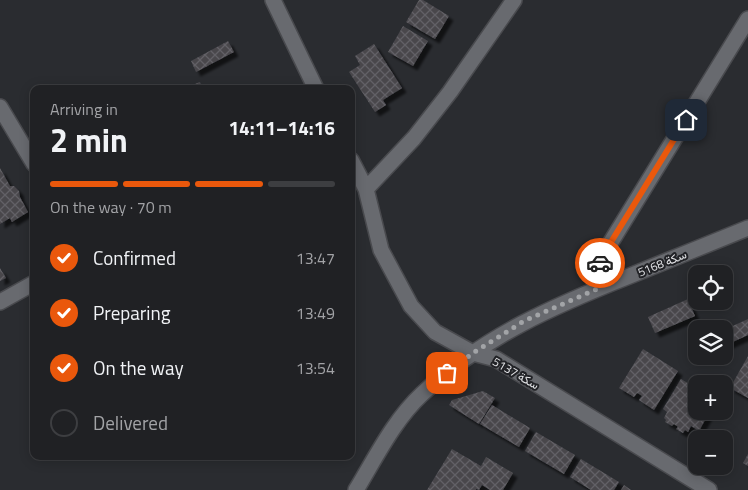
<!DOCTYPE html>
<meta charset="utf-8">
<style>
:root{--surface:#202124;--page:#28292c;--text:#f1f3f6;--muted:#a2a3a6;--line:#3d3e41;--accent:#ea580c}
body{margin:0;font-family:"Titillium Web",Vazirmatn,sans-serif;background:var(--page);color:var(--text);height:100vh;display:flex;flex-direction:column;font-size:19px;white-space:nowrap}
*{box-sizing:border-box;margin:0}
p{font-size:16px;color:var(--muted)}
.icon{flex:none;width:28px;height:28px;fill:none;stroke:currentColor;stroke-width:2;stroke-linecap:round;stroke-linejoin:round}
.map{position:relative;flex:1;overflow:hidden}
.panel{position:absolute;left:30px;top:85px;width:325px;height:375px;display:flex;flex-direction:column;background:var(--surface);border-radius:10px;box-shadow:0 2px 12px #0003,0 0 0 1px var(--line)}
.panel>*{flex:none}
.controls{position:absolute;left:688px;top:265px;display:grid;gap:10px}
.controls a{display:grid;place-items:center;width:45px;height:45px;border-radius:10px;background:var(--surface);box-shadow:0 2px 12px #0003,0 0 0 1px var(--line);font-size:25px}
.pin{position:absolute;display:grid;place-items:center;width:42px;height:42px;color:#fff;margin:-21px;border-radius:10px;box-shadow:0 2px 8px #0006}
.courier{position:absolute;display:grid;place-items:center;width:50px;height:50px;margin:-25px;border:4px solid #ea580c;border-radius:50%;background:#fff;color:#222;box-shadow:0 1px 6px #0007}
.headline em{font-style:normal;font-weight:700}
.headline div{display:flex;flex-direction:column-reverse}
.headline{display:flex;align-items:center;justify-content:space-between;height:85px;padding:0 20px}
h1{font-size:32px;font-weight:700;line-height:38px}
.bar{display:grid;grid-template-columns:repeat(4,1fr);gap:8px 5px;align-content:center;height:60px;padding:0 20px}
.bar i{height:6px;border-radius:4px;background:var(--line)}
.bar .selected{background:var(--accent)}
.bar p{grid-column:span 4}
ol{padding:0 20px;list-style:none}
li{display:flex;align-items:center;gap:15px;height:55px}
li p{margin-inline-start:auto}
li .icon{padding:5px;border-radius:50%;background:var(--accent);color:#fff;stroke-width:4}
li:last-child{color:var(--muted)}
li i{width:28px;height:28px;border:2px solid var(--line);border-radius:50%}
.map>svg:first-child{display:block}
.building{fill:url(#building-cross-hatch);filter:url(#shadow)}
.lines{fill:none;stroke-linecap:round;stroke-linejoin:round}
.minor-casing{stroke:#494a4e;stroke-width:18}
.minor{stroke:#686a6f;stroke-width:15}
.done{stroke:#a2a4a7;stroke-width:5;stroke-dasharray:0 9}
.route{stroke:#ea580c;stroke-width:6}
.labels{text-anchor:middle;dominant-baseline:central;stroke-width:4;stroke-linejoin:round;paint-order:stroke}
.street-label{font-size:12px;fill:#e3e4e7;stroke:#212226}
</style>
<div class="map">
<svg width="748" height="490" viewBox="0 0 748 490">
<defs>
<pattern id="building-cross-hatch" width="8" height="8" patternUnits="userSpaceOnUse" patternTransform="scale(1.25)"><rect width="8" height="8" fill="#48474c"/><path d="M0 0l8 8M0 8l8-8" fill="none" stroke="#626166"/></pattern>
<filter id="shadow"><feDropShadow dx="4.5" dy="4.5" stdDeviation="1" flood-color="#0009"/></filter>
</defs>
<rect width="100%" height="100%" fill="#2a2c30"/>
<path class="building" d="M419,0H423L449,16L435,39L406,22Z
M403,26L428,41L413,66L388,52Z
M228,41L234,52L196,72L191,61Z
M374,44L402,88L383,100L386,105L375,112L349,72L360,65L355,56Z
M200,82L203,89H185L195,84Z
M0,168L10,186H14L19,191L20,197L28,212L12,222L10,218L0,224Z
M0,268L6,278L0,281Z
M688,299L695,316L655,333L648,317Z
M748,319V335L724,346V330Z
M643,349L678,371L654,410L639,400L642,396L639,394L637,393L634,397L619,388Z
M748,356V398L730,388Z
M681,379L696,388V411H710L699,431L691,426L688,432L685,430L683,433L676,429L678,427L677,426L674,424L672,426L665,422L666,420L664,418L667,412L663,409Z
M483,391L495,398L479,424L449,405L452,400Z
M492,405L530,428L519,447L480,424Z
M536,432L575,455L564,474L525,451Z
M452,449L481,466L486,457L513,473L503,490H490L482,485L479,490L476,489V490H427Z
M748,454V466L743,463Z
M581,459L619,482L614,490H591L570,477Z
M624,485L631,490H621Z"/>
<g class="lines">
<g class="minor-casing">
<path id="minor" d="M273,0L316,89
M0,107L34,164
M351,160L366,189L381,250L411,306L435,332L473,353L496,359L709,490
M366,189L414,138L450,92L514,0
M597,289L598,270L603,255L748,19
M0,302L34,283
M356,490C376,457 394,420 422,394C483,336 556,305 632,275C671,259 709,244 748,228"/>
</g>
<use href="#minor" class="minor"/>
</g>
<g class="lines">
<path class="done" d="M447,373L473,353L524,321L597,289L598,270L600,263"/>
<path class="route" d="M600,263L603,255L686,120"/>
</g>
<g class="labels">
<g class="street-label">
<text transform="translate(662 263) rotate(-22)">سكة 5168</text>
<text transform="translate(516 373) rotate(30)">سكة 5137</text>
</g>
</g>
</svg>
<div class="controls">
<a><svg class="icon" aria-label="locate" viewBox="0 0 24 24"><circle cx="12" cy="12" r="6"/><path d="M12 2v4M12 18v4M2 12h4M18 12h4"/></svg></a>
<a><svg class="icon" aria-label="layers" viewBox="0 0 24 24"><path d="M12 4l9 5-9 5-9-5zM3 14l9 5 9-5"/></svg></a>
<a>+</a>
<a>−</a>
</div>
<div class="pin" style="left:447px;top:373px;background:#ea580c"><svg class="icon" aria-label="bag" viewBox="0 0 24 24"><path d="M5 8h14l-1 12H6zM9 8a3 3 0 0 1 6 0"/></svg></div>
<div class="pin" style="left:686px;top:120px;background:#1f2937"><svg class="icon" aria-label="home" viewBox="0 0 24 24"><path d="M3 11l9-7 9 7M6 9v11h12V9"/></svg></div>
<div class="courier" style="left:600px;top:263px"><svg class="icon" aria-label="car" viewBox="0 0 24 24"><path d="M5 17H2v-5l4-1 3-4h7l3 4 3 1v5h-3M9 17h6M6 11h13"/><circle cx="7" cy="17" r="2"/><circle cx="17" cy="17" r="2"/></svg></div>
<section class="panel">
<div class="headline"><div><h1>2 min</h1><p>Arriving in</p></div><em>14:11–14:16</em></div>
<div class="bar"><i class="selected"></i><i class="selected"></i><i class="selected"></i><i></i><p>On the way · 70 m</p></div>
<ol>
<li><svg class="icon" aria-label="check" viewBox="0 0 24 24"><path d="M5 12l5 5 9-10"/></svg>Confirmed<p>13:47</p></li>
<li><svg class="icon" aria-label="check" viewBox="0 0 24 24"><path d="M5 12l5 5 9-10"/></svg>Preparing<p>13:49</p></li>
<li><svg class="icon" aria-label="check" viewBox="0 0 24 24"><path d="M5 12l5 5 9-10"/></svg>On the way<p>13:54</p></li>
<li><i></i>Delivered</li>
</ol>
</section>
</div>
